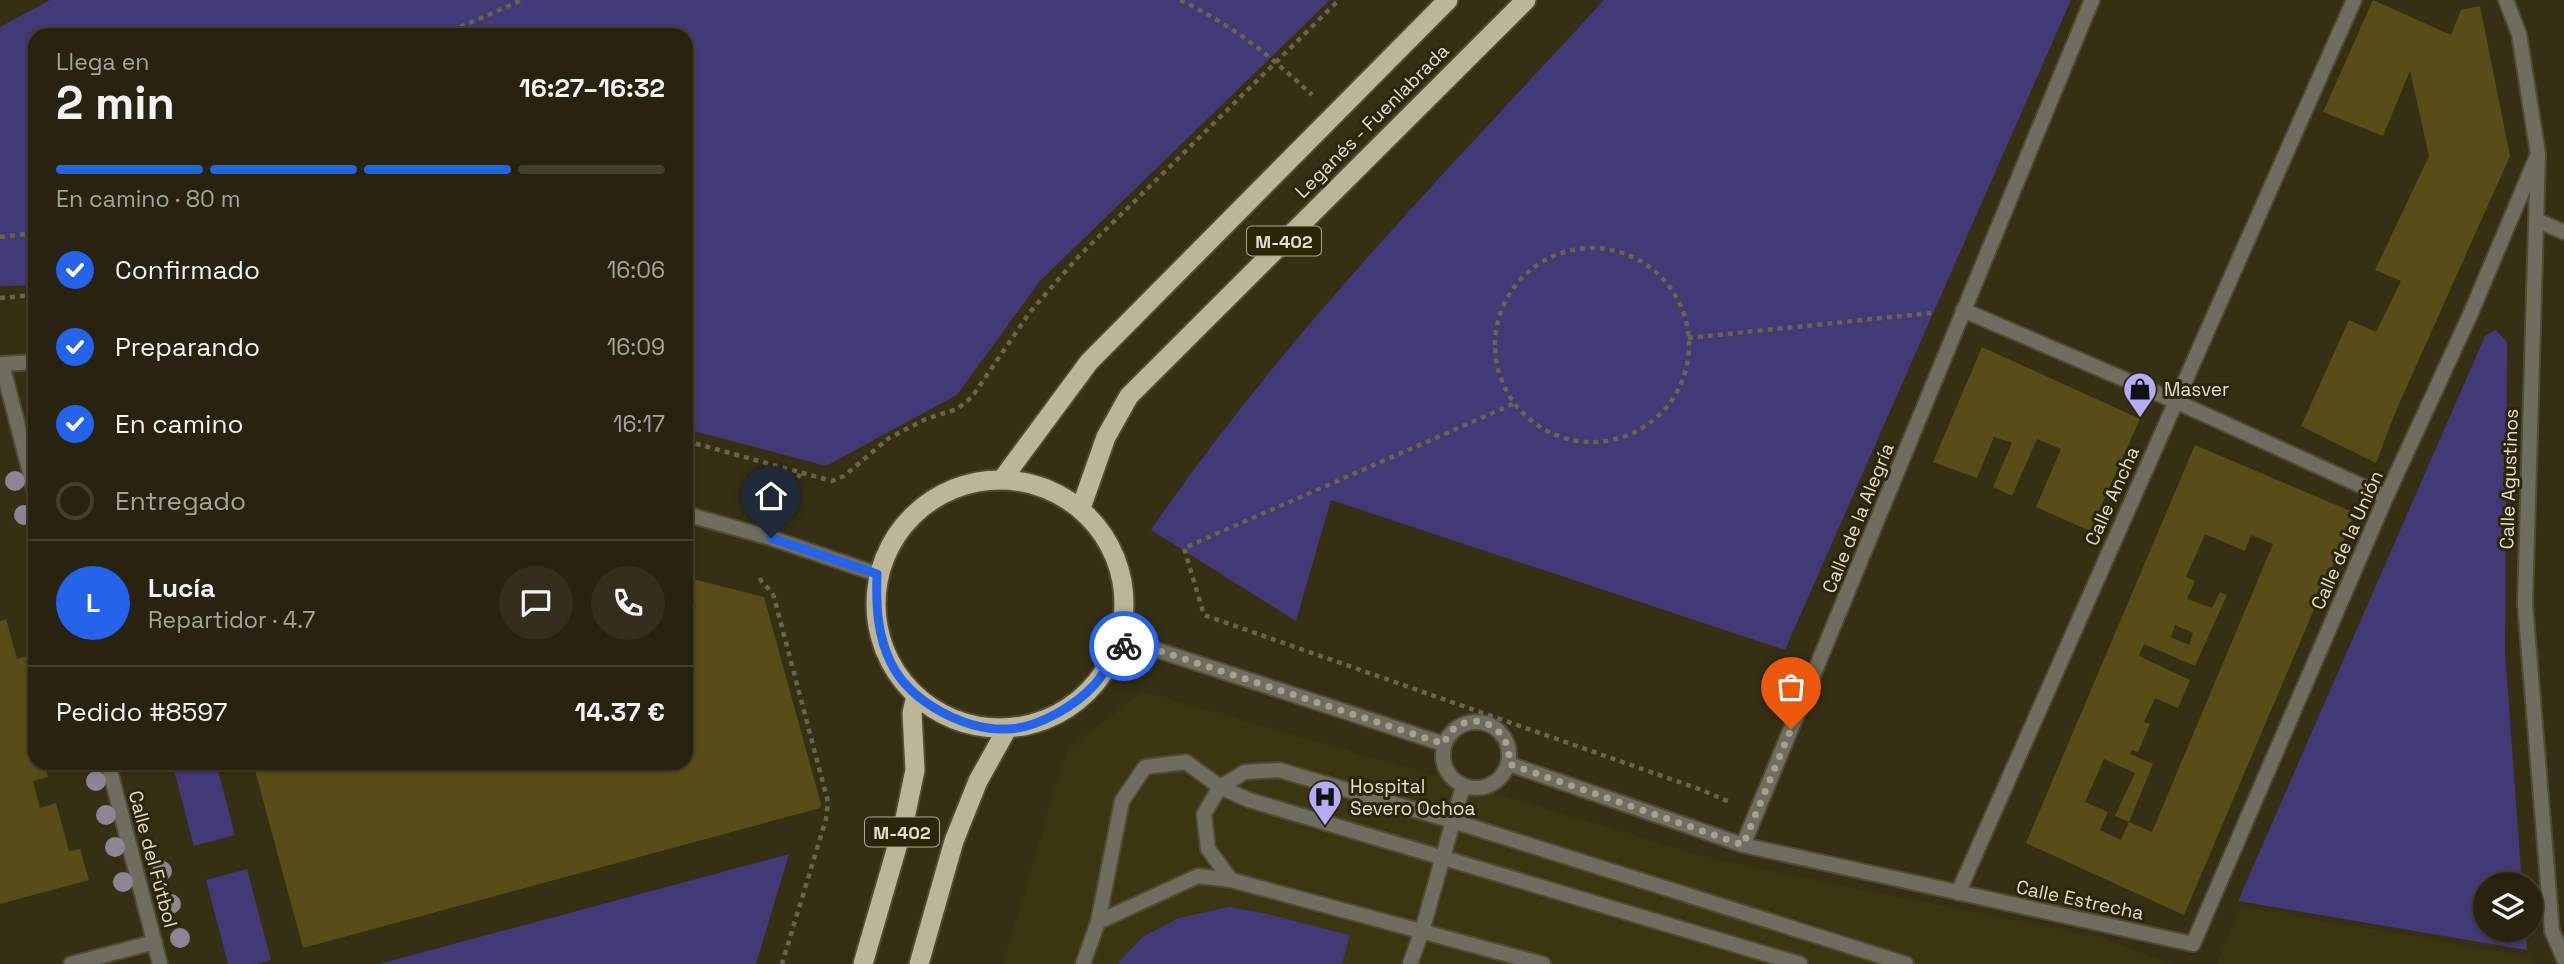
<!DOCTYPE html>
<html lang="es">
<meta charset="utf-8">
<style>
:root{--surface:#28230f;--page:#342f1d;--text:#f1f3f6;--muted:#a5a49e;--line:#44402f;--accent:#2563eb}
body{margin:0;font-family:"Space Grotesk",sans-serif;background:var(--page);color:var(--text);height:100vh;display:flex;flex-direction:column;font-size:26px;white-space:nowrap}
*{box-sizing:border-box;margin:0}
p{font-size:23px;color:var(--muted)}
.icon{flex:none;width:38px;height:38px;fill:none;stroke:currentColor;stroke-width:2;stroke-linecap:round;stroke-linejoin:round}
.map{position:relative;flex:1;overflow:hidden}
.panel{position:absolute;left:28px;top:28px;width:665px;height:742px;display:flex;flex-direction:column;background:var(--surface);border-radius:21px;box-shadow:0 2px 5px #0004,0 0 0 2px var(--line)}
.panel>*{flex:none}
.controls{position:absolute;left:2473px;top:872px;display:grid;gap:14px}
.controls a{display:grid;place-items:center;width:70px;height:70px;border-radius:50%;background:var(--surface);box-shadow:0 2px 5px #0004,0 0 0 2px var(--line);font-size:35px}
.pin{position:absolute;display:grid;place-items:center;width:60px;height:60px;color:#fff;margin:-72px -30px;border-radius:50% 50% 50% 0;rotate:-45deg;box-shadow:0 0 7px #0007}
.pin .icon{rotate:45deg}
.courier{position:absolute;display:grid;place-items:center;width:70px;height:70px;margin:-35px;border:5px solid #2563eb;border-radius:50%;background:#fff;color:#222;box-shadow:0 2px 9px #0007}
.summary em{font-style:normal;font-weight:600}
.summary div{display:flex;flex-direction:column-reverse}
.summary{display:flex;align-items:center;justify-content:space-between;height:119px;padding:0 28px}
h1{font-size:46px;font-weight:600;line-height:52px}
.bar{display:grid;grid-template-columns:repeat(4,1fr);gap:10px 7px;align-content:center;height:84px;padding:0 28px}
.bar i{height:9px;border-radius:5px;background:var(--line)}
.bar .active{background:var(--accent)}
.bar p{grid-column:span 4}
.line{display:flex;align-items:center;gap:18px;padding:0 28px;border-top:2px solid var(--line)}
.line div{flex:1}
.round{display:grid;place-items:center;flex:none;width:74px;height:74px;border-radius:37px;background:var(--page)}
ol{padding:0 28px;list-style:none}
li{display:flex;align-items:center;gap:21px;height:77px}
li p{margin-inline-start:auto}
li .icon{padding:7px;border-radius:50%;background:var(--accent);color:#fff;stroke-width:4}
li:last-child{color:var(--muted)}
li i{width:38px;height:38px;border:4px solid var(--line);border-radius:50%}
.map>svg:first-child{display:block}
.built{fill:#3c3511}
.green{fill:#423977}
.building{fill:#584d16;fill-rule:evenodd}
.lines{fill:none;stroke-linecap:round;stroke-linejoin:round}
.service-casing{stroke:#514b32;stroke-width:18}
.pedestrian-casing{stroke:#514b32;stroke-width:18}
.minor-casing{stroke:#514b32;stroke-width:18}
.trunk-casing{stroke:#514b32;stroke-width:23}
.path{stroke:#69644c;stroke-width:4.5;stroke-dasharray:5 5;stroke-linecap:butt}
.service{stroke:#6f6d60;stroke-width:14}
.pedestrian{stroke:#6f6d60;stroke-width:14}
.minor{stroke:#6f6d60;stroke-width:14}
.trunk{stroke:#bcb698;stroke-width:19}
.tree{fill:#8a8693}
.done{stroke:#a5a18e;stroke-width:7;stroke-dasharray:0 12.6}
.route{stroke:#2563eb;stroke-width:9}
.labels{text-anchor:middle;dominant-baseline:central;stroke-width:6;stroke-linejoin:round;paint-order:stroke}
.shield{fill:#2b2509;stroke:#aba794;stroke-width:2}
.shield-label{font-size:18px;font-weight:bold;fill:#e2dfcf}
.street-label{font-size:19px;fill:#e2dfcf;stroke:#2b2509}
.poi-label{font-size:19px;fill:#e2dfcf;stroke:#2b2509;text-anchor:start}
</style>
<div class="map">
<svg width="2564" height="964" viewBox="0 0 2564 964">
<rect width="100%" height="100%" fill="#352f14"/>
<path class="built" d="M1142,691L1508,797L1705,857L2102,938L2171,964H1003L1066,751Z
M2241,906L2531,957L2534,964H2216Z"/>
<path class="green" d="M50,0H1330L1040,281L957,395L826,466L686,429V35H35V285L0,286V27Z
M1604,0H2071L1785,650L1331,500L1296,621L1151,530C1282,338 1447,171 1604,0Z
M2496,330L2507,342L2505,652L2522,884H2485V929H2525L2527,950L2238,901L2485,336Z
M172,763H216L235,835L194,846Z
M789,854L756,964H379Z
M247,869L271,960L255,964H228L206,880Z
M1229,907L1263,913L1350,935L1342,964H1117L1144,936L1179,918Z"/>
<path class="building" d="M2373,0L2451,35L2461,10L2480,6L2510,156L2395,413L2376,463L2301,426L2349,320L2376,332L2401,281L2375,270L2429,156L2410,71L2383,136L2323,112Z
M1982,347L2140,419L2090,531L2036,507L2061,449L2037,439L2012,496L1993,487L2012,443L1994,437L1977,478L1933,462Z
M2195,445L2355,513L2184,915L2026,843ZM2205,534L2245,551L2251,535L2273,544L2152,832L2129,822L2153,764L2130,754L2132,750L2138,752L2150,724L2144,722L2155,698L2178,708L2190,680L2139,656L2144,644L2195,666L2227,595L2220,592L2212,608L2187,599L2195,581L2186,577ZM2175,625L2193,633L2189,645L2171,637ZM2104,759L2135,773L2115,816L2129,822L2121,840L2100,830L2108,812L2085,802Z
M689,578L764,597L821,804L820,808L303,948L253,763H686V610L696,607Z
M6,619L17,659L27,656L35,685V763H45L48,777L33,781L40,808L56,803L69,851L80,849L89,880L0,904V621Z"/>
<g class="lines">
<g class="service-casing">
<path id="service" d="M1231,880L1208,849L1204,814L1220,787L1245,772L1279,770L1453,821L1906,964
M1098,922L1198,876L1231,880L1543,964
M1083,964L1098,922L1122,801L1145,767L1186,762L1220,787L1249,800L1800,964
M1410,964L1422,931L1463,786"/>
</g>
<g class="pedestrian-casing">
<path id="pedestrian" d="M2536,220L2564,232"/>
</g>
<g class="minor-casing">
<path id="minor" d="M2092,0L1743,845L2193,944L2386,497L2470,315L2538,154
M2506,0L2519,34L2538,154L2525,604L2552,931L2564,959
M1963,310L2175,401L2386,497
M0,364L35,362
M2,364L35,492
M686,514L771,538L877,574
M1118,645L1157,650L1444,744
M1443 755a33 33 0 1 1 66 0a33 33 0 1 1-66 0Z
M108,763L160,964
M1509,764L1743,845
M1958,893L2354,0
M71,964L155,942"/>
</g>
<g class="trunk-casing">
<path id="trunk" d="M1004,477L1089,362L1448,0
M876 604a124 124 0 1 1 248 0a124 124 0 1 1-248 0Z
M1081,508L1106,437L1129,396L1526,0
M863,964L904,823L915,770L912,713L916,696
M919,964L954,841L978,781L1007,729"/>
</g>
<path class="path" d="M1180,0C1235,27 1267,53 1312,95
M442,35L522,0
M0,237L35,233
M1495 345a97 97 0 1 1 194 0a97 97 0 1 1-194 0Z
M0,298L35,295
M1688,338L1931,313
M1513,404L1184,548L1204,615L1702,790L1732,803
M686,441L832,481L844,476L889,438L926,419L957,409L972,397L1030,312L1078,257L1339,0
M779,513L800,474
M760,578C762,585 770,587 774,597L828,802L826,819L782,964"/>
<use href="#service" class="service"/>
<use href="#pedestrian" class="pedestrian"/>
<use href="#minor" class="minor"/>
<use href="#trunk" class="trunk"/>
</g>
<g class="tree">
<circle cx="15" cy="481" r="10"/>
<circle cx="24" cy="515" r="10"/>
<circle cx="96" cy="781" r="10"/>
<circle cx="106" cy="815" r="10"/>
<circle cx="115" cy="847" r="10"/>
<circle cx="162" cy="871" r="10"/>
<circle cx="123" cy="882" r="10"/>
<circle cx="171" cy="904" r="10"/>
<circle cx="180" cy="938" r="10"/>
</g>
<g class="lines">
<path class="done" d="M1124,646L1157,650L1444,744C1458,705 1513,719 1509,764L1743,845L1791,729"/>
<path class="route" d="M771,538L877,574C876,605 877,635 891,663C910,702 965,731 1008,729C1038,728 1077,705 1096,683C1105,673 1111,657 1118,645L1124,646"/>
</g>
<defs>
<g id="shop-pin" transform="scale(1.75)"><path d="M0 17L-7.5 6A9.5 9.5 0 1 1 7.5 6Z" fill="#b3adf9" stroke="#2b2509"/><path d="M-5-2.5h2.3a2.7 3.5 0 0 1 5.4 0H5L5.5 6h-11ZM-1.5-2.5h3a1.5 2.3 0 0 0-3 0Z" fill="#111"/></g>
<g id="hospital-pin" transform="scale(1.75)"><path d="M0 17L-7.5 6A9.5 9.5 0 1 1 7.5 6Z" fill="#b3adf9" stroke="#2b2509"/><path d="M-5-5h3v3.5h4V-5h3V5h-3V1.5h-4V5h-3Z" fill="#111"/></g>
</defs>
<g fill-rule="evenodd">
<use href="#shop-pin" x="2140" y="389"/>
<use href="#hospital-pin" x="1325" y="797"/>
</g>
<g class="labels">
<g class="shield">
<rect x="1247" y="226.5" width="74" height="29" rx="5"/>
<rect x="865" y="817.5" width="74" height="29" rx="5"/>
</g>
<g class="shield-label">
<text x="1284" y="241">M-402</text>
<text x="902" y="832">M-402</text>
</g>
<g class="street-label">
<text transform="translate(1372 121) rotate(-45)">Leganés - Fuenlabrada</text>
<text transform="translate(2509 479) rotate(-88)">Calle Agustinos</text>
<text transform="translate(2112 496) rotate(-66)">Calle Ancha</text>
<text transform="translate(1858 518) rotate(-68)">Calle de la Alegría</text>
<text transform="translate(2347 540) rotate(-66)">Calle de la Unión</text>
<text transform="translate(153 859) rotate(75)">Calle del Fútbol</text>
<text transform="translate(2080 900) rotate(12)">Calle Estrecha</text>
</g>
<g class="poi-label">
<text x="2164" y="389">Masver</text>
<text x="1350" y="786">Hospital<tspan x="1350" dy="22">Severo Ochoa</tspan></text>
</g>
</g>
</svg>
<div class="controls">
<a><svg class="icon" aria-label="layers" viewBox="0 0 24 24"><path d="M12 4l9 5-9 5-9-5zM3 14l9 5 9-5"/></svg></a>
</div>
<div class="pin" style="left:1791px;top:729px;background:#ea580c"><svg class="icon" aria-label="bag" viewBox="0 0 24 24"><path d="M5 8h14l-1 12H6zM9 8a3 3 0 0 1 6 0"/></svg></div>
<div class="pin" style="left:771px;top:538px;background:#1f2937"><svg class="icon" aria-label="home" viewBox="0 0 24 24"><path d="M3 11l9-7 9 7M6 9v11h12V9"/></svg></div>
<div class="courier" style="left:1124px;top:646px"><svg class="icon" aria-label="bike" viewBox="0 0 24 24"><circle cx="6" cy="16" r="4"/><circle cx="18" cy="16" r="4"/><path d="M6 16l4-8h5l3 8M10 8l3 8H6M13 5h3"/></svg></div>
<section class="panel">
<div class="summary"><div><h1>2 min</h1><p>Llega en</p></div><em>16:27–16:32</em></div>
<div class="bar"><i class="active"></i><i class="active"></i><i class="active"></i><i></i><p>En camino · 80 m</p></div>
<ol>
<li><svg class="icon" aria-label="check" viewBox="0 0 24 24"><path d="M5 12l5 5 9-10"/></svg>Confirmado<p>16:06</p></li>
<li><svg class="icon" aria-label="check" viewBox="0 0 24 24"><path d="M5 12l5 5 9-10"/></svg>Preparando<p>16:09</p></li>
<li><svg class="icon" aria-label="check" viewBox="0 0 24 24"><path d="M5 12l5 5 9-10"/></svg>En camino<p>16:17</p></li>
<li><i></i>Entregado</li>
</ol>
<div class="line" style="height:126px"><b class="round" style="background:var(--accent);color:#fff">L</b><div><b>Lucía</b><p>Repartidor · 4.7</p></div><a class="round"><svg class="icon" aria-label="chat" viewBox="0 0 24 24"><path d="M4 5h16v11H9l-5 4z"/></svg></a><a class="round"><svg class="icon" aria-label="phone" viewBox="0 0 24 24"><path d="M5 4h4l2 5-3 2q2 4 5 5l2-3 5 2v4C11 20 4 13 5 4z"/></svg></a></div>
<div class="line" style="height:91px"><div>Pedido #8597</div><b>14.37 €</b></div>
</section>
</div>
